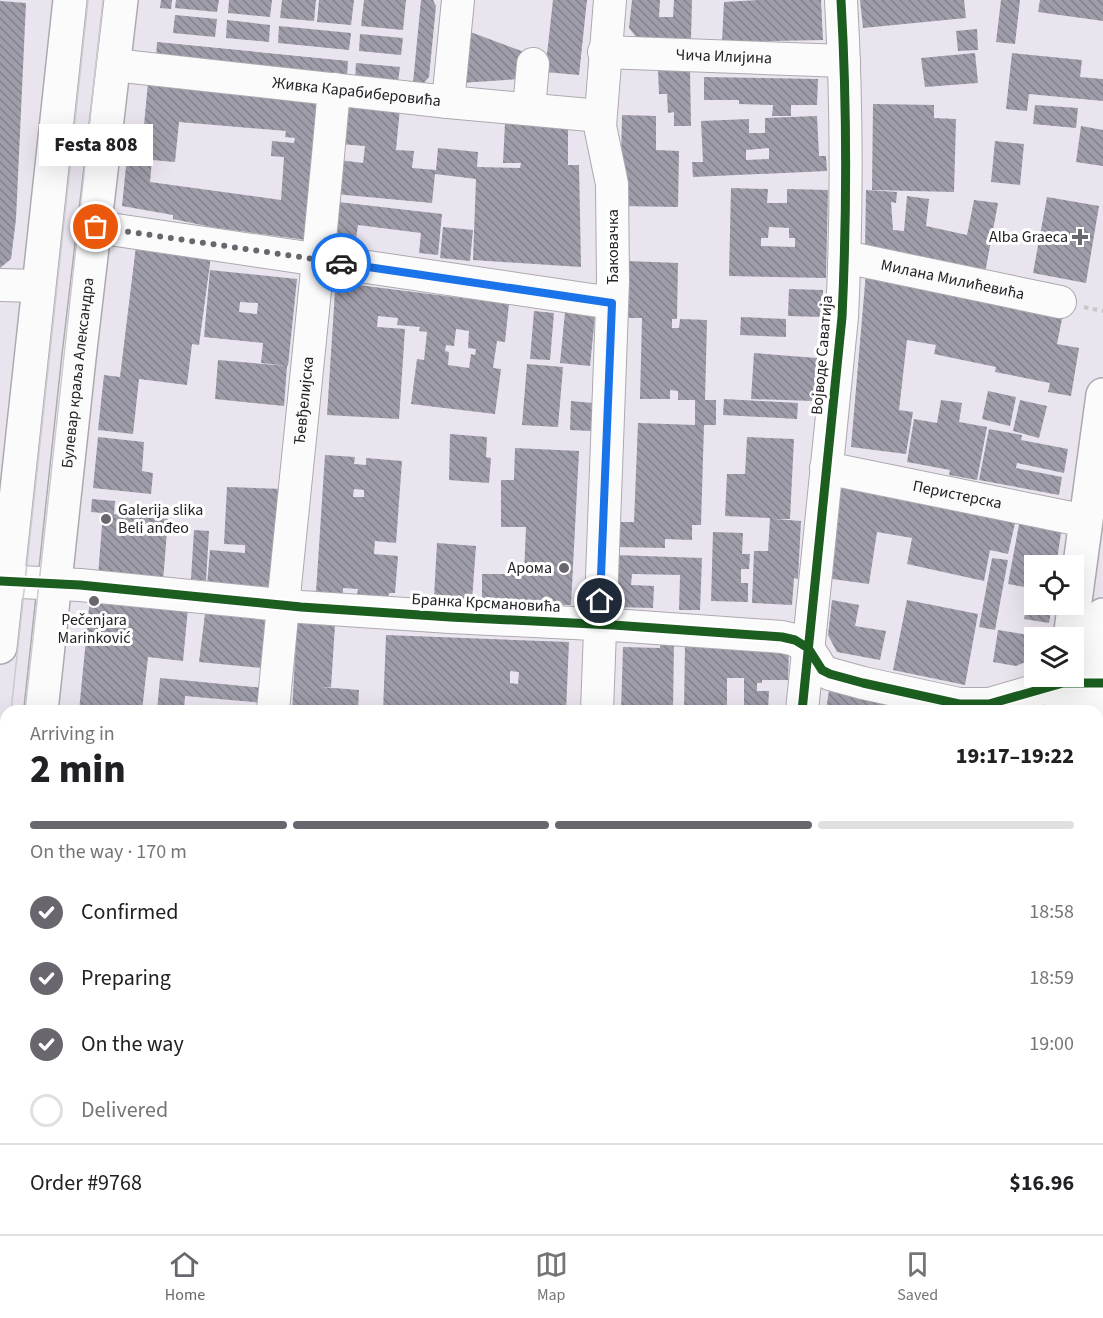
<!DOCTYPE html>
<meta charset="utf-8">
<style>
:root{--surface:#fff;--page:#f6f6f6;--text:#202124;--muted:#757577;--line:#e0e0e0;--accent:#6a666d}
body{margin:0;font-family:"Source Sans 3",sans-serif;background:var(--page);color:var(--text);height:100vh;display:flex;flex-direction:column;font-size:22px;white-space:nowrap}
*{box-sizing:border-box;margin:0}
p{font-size:20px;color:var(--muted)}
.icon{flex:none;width:33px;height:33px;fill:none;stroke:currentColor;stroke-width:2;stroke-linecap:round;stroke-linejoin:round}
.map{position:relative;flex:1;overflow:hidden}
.details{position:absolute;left:0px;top:705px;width:1104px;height:530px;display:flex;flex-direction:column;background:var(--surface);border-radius:18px 18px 0 0;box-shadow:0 6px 24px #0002}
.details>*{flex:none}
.tools{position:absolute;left:1024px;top:555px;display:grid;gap:12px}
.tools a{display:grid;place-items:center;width:60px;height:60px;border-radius:0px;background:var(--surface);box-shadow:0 6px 24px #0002;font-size:30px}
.pin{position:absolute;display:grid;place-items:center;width:51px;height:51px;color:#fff;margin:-26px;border:3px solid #fff;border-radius:50%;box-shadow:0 2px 6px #0007}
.courier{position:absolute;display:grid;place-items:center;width:60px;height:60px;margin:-30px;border:4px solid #1a73e8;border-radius:50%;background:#fff;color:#222;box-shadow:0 2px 8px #0007}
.bubble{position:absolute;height:42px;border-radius:0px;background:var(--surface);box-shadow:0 6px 24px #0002;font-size:20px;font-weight:800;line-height:42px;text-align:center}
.head em{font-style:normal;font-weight:800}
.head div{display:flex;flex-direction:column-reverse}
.head{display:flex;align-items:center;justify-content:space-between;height:102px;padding:0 30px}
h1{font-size:39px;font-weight:800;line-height:45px}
.bar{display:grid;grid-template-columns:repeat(4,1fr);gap:9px 6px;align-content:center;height:72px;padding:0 30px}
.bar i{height:8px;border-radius:4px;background:var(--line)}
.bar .active{background:var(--accent)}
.bar p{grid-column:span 4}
.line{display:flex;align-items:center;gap:15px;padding:0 30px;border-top:2px solid var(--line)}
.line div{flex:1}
ol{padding:0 30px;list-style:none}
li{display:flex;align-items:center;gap:18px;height:66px}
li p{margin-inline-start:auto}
li .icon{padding:6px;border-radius:50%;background:var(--accent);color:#fff;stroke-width:4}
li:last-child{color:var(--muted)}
li i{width:33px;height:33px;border:3px solid var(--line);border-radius:50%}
.tab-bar{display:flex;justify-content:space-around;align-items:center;height:84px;border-top:2px solid var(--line);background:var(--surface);font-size:16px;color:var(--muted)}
.tab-bar a{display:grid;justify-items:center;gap:3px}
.tab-bar .active{color:var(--accent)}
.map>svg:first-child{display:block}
.park{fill:url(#park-crowns)}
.building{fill:url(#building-back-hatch);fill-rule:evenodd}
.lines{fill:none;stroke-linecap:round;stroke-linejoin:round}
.minor-casing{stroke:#aca9af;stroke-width:34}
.major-casing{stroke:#aca9af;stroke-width:36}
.path{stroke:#c8c7c9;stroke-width:4;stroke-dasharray:4.5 4.5;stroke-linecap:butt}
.minor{stroke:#fcfbfc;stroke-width:32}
.major{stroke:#fcfbfc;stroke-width:33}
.tram{stroke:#cccace;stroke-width:1.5}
.cycleway-casing{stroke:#fff;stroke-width:13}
.cycleway{stroke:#1b5e20;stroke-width:9}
.done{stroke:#6a666d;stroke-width:6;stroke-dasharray:0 10.8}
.route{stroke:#1a73e8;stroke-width:8}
.poi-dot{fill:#6a666d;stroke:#fff;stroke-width:2}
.labels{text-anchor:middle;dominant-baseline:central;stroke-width:6;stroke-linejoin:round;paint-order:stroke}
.street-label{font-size:16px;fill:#252227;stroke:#fff}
.poi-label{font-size:16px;fill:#252227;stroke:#fff;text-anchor:end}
</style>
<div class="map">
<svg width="1103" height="1234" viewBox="0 0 1103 1234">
<defs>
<pattern id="park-crowns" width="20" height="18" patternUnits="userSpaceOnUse" patternTransform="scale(1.5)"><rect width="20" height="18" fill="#e8c5cf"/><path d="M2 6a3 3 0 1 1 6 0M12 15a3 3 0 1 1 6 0" fill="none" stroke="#c7a9b2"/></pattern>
<pattern id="building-back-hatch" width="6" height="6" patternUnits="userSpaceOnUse" patternTransform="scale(1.5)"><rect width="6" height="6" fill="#a09daa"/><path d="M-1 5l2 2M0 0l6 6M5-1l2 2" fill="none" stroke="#82808a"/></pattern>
</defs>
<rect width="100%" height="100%" fill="#eae4ee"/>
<path class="park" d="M23,1228L78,1229L79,1234H23Z"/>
<path class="building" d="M161,0H172L171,9L160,8Z
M176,0H219L217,12L175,8Z
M229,0H272L270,17L228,13Z
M282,0H316L314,21L280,18Z
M319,0H354L351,25L317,22Z
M364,0H406L403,30L361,26Z
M421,0H433L436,6L429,77L424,83H413Z
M553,0H587L579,75L545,72Z
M632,0H660L659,17H673L674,0H692L691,39L637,38L629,28Z
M759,0H821L823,40L722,42L724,2Z
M860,0H964L966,18L863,28Z
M1001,0H1020L1015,44L996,42Z
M1040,0H1103V21L1038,12Z
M0,1L26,3L16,219L11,259L0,268Z
M175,15L217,19L215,37L173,33Z
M227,20L270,25L269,42L226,38Z
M279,26L351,33L349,50L278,43Z
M977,29L978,50L958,51L956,31Z
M465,30L524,52L520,79L460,83Z
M360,34L403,38L401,55L359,51Z
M157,42L348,61L347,77L156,58Z
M975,53L978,83L925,87L921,58Z
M1012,53L1082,60L1080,77L1103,79V101L1029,94L1027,111L1006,109Z
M356,63L400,67L398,82L355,78Z
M658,70H690L691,126H674V112L668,113L667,94H659Z
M704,77L818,79L817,105H791V116H772L773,105L739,104V100H704Z
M148,82L318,97L306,240L211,227L173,219V215L122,206L127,156L141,158ZM179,122L286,131L285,137L295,138L294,143L272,141L271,156L284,157L281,200L150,182L152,160L175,162Z
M344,102L400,108L396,150L414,151L412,168L436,170L438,148L478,152L477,167L520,168L521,163H503L505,123L568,128V165H579L581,267L473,260L476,179L435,174L432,203L335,194L339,160L363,163L365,146L340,144Z
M873,104L934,105V118L956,119L954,192L872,190Z
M1035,105L1078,108L1076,128L1033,124Z
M622,115L656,116V150L679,151L678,207L620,206Z
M817,116L819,156H826L827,171L693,177L692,162H703L701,121L749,119V133H765V118ZM769,148V159L746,160V150Z
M1081,126L1103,130V166L1076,162Z
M995,141L1024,144L1020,185L991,182Z
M731,188L768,189L767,203H787V189L828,190L826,278L729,276ZM769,227L789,228V238H795V247L761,246V238H768Z
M866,190L897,192L896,203L891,202L893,230L904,231L907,196L929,199L926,226L967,235L974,200L998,203L985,273L865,249Z
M1047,197L1099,206L1086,283L1033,273Z
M338,202L442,214L438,255L419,253L421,233L358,225L356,239L334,236Z
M443,227L473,230L470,261L440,258Z
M136,246L211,256L199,345L192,344L187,385L139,379L133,434L98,430L104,375L120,377Z
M628,261L678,263L677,319H672V328H679L680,319L707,320L705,400H716V425H704L701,525H692V540L665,539V548L617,547L618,522H634L638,423L695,425V400H678V391L670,390V399H640L642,318H626Z
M210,270L297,279L288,366L261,363L263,343L204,337ZM240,302L258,303L257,314L239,312Z
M866,272L1063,314L1057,344L1079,348L1071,396L1048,392L1050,383L995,372L996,367L934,354L936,345L907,340L899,410L913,412L906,454L851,447Z
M342,283L509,304L505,342L497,341L493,368L501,369L495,414L411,404L417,359L424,360L427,332L419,331L420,327L397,325L398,318L378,316L377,327L405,329L399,419L327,415L335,291L338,285ZM456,329L469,331L468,348L476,349L475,355L471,354L469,368L448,365L449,352L445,351L446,345L454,346Z
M789,289L823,290L822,317L788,316Z
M534,311L554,313L550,360L530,359Z
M565,312L595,316L590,366L560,363Z
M741,317L786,319V337L740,335Z
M754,353L817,358L814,401L751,399Z
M218,360L287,366L284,406L215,399Z
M527,364L563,367L558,427L522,425Z
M988,391L1016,397L1010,426L982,419Z
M724,399L798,403L797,419L723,415Z
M941,400L962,403L959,422L987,427L977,480L949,475L950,470L907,462L914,419L937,423Z
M1020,400L1047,406L1039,438L1013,431Z
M571,401L593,403L591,431L570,430Z
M989,429L1022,435L1021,440L1068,449L1064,473L1017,463L1016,468L1062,477L1059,495L979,480Z
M450,434L487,437L486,457L491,458L489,483L449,480Z
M98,437L144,442L142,471L153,473L151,494L93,488Z
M747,437L794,439L790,519H775L801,521L798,579L794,578L792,605L752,603L754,551H768L770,518L725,516L727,474H745Z
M515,448L579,451L571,605L482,604V574H524L526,527H501V480H514Z
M325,455L355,457L354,464L366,465V458L402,461L396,543L375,541L374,554L398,556L395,593H389L388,597L357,595L358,589L343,588V594L316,592ZM354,489L364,490V497H353Z
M838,476L1016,519L1008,554L990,550L984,581L907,564L912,538L877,532L869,584L825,578Z
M227,487L283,489L275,593L207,585L210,550L245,553V545L224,544Z
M92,499L115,501L114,514L168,519L163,581L98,576L103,513L91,512Z
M1020,519L1062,527L1056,566H1035V578L1032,577L1030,588L1008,584Z
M194,530L209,531L206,581L191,579Z
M713,532L743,533L742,554H750L749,569H741V583H748V602L711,601Z
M437,543L476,546L472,600L434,597Z
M615,555L702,558L700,610H679L680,575L632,574L631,585L654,586L653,608L613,607Z
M992,558L1008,560L995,630L979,627Z
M1030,588L1035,589V604H1052L1049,623L1024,619Z
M90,598L188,608L183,661L148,657L142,711H79Z
M832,600L859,605L855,626L886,631L880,660L837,652L828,635Z
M907,600L978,614L965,685L893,670Z
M205,614L267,620L262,668L199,662Z
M297,623L335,625L331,687H322L359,690L358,711H292Z
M998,630L1035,636V658L1016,666L993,662Z
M386,635L569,642L566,711H383ZM510,671L519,672L518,684L510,683Z
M660,641L674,642L673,711H621L623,647L660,648Z
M685,642L702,643V648L789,650L788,680H762V683H757V691H769L768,711H744V678H727V709H724V711H684Z
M160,678L264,688L263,703L185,696L184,711H157Z
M830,683L906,703L905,711H826Z
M1098,920H1103V960H1098Z
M1098,966H1103V1017H1098Z
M1098,1058L1103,1059V1113H1098Z
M1098,1128H1103V1156L1098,1155Z
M1098,1159H1103V1187H1098Z
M123,1228H168L169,1234H125Z
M190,1228H228L229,1232L248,1229V1234H191Z
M292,1228H329L330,1234H289V1229Z
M373,1228H399L400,1234H374Z
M464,1228H501L502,1234H465Z
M540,1228H591L592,1234H541Z
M609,1228H709V1230L688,1234H610Z
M888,1228H955L957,1234H882L889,1231Z
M965,1228H998V1234H966Z
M1087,1230L1103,1231V1234H1087Z"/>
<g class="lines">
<g class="minor-casing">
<g id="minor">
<path id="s1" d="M604,52L844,61"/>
<path id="s2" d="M114,65L448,102L600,116"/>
<path d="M448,102L458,0"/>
<path d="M529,109L533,64"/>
<path d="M96,227L612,303"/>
<path id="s3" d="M845,257L1060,302"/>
<path d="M0,285L38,286"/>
<path id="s4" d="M826,468L1086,521"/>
<path d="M0,581L80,585L301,607L450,617L613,625L782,637L795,640L808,648L822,670L830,674L863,683L959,704H989L1058,684L1087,683"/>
<path id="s5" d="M273,711C292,504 316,297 334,89"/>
<path d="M597,711L613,281L612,184L600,126L610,0"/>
<path d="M802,711L842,317C847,212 847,105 841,0"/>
<path d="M1098,910H1103"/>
<path d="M0,1172L6,1167"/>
<path d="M1098,1203H1103"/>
<path d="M93,1228L94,1234"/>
<path d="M264,1228L265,1234"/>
<path d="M518,1228L519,1234"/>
<path d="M814,1234L832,1228"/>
</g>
</g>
<g class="major-casing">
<g id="major">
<path d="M1070,638L1103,395"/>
<path d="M0,647L70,0"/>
<path id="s6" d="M41,711L79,358L121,0"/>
<path d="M1060,711L1064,676"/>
<path d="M1090,711L1103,615"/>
<path d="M0,1107L6,1050"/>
<path d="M1019,1234V1228"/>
<path d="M1049,1234V1228"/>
</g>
</g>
<path class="path" d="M1084,307L1103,311"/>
<use href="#minor" class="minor"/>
<use href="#major" class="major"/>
<path class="tram" d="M11,711L88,0
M25,711L103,0
M0,805L6,752
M0,926L6,874"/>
<g class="cycleway-casing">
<path id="cycleway" d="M0,581L80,585L301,607L450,617L613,625L782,637L795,640L808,648L822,670L830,674L863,683L959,704H989L1063,683H1103
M802,711L842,317C847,212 847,105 841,0"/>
</g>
<use href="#cycleway" class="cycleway"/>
</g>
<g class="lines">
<path class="done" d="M96,227L341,263"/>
<path class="route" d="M341,263L612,303L600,601"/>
</g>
<g class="poi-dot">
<path d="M1077 228h6v6h6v6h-6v6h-6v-6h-6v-6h6z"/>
<circle cx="106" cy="519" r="6"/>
<circle cx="564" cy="568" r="6"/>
<circle cx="94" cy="601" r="6"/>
</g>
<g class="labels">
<g class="street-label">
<text stroke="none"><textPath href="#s1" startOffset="120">Чича Илијина</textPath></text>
<text stroke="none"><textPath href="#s2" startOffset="244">Живка Карабиберовића</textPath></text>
<text transform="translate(613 247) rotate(-90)">Ђаковачка</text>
<text stroke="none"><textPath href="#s3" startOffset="110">Милана Милићевића</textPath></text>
<text transform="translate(822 355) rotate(-85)">Војводе Саватија</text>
<text stroke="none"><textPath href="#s6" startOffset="340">Булевар краља Александра</textPath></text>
<text stroke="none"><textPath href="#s5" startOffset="312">Ђевђелијска</textPath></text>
<text stroke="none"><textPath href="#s4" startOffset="134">Перистерска</textPath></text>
<text transform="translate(486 603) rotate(3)">Бранка Крсмановића</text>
</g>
<g class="poi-label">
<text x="1068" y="237">Alba Graeca</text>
<text x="118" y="510" text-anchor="start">Galerija slika<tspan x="118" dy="18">Beli anđeo</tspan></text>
<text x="552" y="568">Арома</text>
<text x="94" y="620" text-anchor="middle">Pečenjara<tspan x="94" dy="18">Marinković</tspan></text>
</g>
</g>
</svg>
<div class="tools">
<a><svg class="icon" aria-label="locate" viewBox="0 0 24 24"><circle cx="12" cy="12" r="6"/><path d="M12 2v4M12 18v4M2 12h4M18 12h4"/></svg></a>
<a><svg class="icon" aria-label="layers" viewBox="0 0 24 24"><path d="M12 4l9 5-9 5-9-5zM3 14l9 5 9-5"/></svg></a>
</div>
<div class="pin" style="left:96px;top:227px;background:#ea580c"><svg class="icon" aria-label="bag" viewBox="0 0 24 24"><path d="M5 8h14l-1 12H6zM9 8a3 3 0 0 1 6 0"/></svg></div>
<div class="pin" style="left:600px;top:601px;background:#1f2937"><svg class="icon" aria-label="home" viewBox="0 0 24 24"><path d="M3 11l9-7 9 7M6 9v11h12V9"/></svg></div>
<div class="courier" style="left:341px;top:263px"><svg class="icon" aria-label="car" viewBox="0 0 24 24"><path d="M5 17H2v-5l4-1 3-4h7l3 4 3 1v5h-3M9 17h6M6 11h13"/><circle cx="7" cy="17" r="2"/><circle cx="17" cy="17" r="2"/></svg></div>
<div class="bubble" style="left:39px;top:124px;width:114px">Festa 808</div>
<section class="details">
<div class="head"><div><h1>2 min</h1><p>Arriving in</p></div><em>19:17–19:22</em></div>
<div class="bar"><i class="active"></i><i class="active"></i><i class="active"></i><i></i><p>On the way · 170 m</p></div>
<ol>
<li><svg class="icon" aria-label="check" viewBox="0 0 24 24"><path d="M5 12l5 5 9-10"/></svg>Confirmed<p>18:58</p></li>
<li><svg class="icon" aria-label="check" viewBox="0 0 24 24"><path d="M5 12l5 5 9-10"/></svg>Preparing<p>18:59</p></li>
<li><svg class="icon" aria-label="check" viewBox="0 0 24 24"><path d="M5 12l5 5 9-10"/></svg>On the way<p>19:00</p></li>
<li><i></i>Delivered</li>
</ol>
<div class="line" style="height:78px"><div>Order #9768</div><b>$16.96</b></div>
</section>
</div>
<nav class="tab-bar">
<a class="active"><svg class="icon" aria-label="home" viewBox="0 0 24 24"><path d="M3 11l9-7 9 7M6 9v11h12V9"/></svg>Home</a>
<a><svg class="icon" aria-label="map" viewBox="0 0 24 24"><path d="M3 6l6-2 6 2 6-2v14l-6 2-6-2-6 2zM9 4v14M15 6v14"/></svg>Map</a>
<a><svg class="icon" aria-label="saved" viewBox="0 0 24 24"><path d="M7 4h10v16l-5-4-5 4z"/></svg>Saved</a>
</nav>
